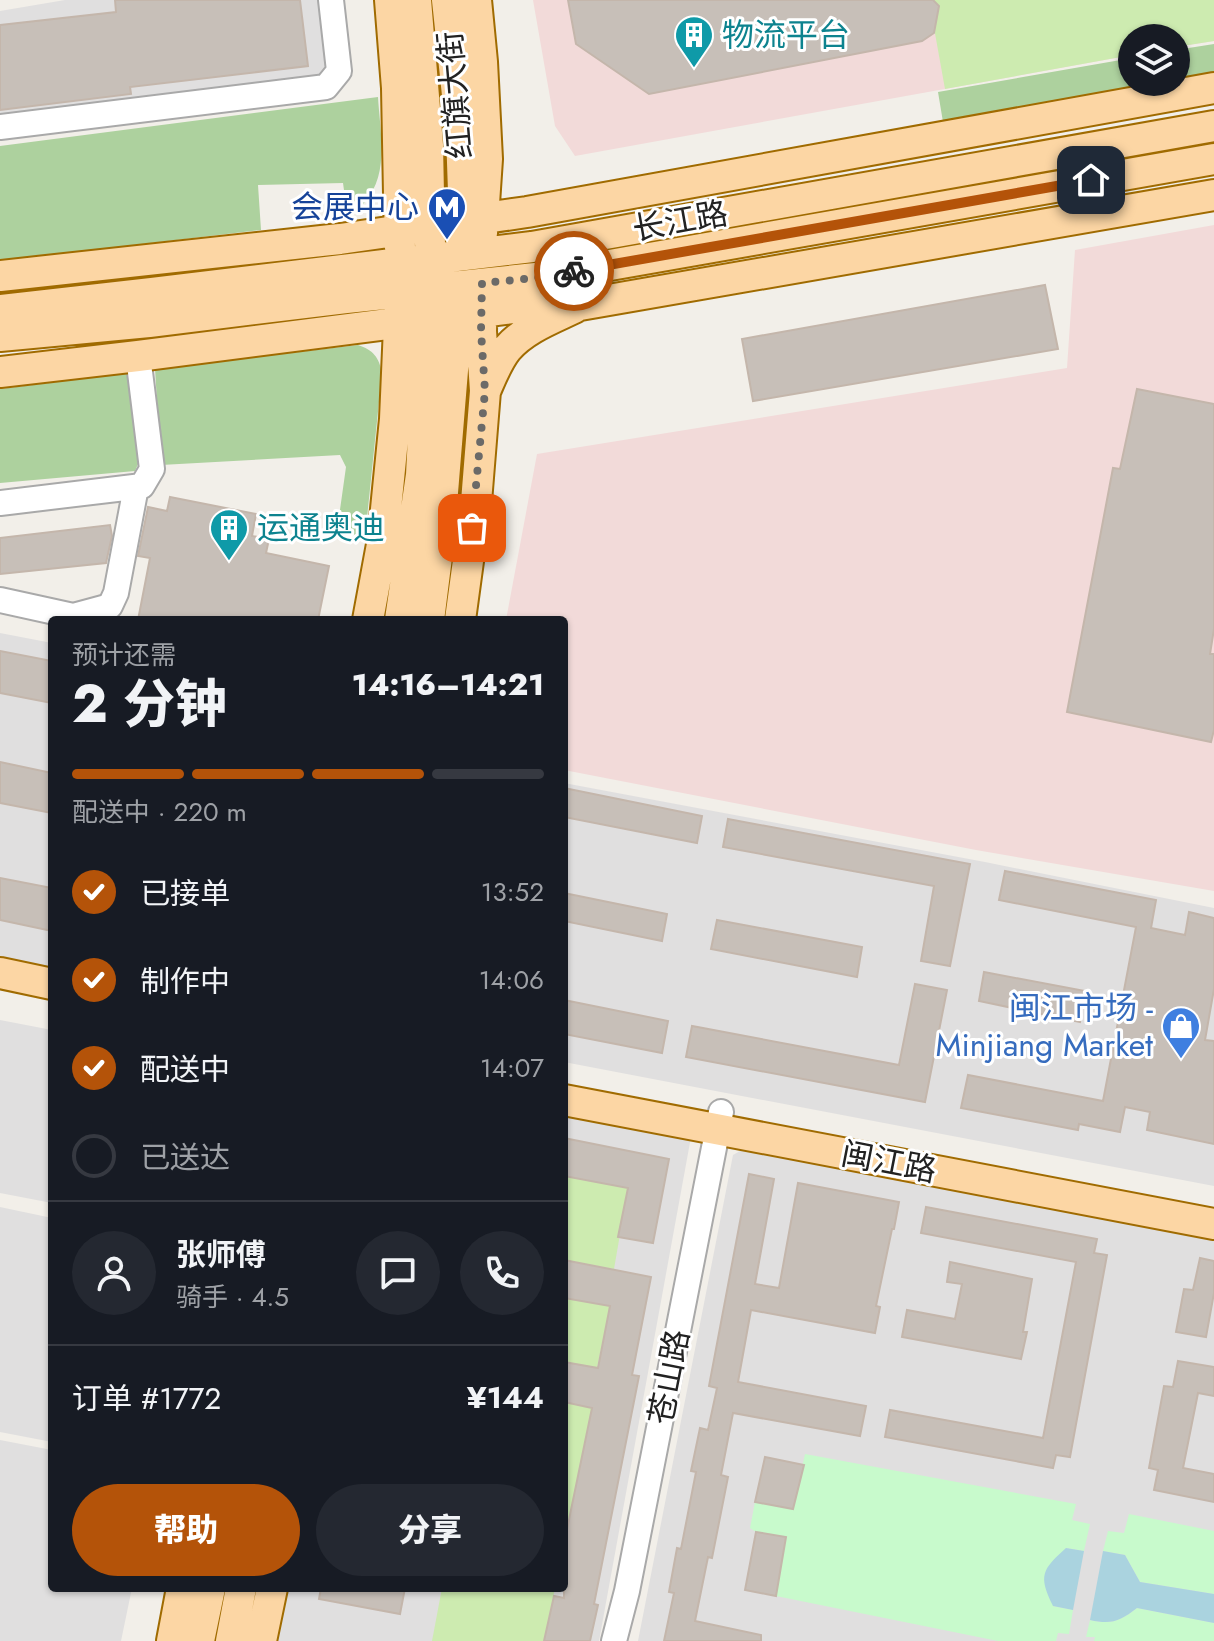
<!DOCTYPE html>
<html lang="zh">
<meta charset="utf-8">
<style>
:root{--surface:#171b24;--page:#242831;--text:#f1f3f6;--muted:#9ea1a6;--line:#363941;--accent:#b45309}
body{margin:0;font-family:Jost,"Noto Sans SC",sans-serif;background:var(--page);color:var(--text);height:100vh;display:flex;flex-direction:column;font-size:30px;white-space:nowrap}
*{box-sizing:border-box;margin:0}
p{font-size:26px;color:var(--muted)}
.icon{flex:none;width:44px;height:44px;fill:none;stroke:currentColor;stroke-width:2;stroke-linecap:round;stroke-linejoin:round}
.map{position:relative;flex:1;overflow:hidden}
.panel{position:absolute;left:48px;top:616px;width:520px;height:976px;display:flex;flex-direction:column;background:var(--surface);border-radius:8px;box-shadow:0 2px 6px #0004}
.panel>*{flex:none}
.controls{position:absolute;left:1118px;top:24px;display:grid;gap:16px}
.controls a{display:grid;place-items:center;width:72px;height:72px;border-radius:50%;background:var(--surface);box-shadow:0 2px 6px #0004;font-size:40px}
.pin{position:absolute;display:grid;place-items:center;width:68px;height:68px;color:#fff;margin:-34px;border-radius:16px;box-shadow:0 4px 12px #0006}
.courier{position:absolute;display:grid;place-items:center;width:80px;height:80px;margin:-40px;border:6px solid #b45309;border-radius:50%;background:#fff;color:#222;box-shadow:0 2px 10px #0007}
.head em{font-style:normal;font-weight:800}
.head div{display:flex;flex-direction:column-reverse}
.head{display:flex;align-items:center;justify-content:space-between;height:136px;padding:0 24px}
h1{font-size:52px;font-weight:800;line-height:60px}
.bar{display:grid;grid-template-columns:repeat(4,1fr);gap:12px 8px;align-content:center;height:96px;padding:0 24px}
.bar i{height:10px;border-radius:6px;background:var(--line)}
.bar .current{background:var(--accent)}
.bar p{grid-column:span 4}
.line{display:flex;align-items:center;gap:20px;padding:0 24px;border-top:2px solid var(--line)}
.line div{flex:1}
.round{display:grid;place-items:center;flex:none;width:84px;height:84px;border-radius:42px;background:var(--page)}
ol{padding:0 24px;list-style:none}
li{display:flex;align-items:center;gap:24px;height:88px}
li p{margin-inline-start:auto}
li .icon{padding:8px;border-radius:50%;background:var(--accent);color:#fff;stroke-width:4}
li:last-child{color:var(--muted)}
li i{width:44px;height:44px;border:4px solid var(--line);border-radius:50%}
.action{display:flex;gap:16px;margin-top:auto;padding:16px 24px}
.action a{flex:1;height:92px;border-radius:48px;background:var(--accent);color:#fff;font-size:32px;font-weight:800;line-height:92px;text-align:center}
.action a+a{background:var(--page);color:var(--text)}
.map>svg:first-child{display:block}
.residential{fill:#e0dfdf}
.commercial{fill:#f2dad9}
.grass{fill:#cdebb0}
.forest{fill:#add19e}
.park{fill:#c8facc}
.water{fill:#aad3df}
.building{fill:#c7bfb8;stroke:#c4b6ab;stroke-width:2}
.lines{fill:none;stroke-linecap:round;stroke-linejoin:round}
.minor-casing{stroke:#a9a9a9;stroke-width:28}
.major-casing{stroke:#a06b00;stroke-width:34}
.minor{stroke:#fff;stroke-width:24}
.major{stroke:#fcd6a4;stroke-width:30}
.done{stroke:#6b6a68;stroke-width:8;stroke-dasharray:0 14.4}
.route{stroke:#b45309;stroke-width:10}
.labels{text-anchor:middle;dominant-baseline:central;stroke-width:6;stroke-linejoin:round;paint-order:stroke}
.culture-label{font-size:32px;fill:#0d838f;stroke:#fff;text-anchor:start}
.street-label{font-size:32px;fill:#222;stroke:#fff}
.transit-label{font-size:32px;fill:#164399;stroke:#fff;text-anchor:end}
.shop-label{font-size:32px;fill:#366cbe;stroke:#fff;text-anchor:end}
</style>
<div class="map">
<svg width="1214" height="1641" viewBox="0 0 1214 1641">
<rect width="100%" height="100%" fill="#f2efe9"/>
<path class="residential" d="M65,0H321L329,66L321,77L0,120V11Z
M0,633L52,643V967L0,957Z
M564,783L985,862L1214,908V1186L564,1062Z
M0,1020L52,1030V1203L0,1193Z
M564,1112L691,1137L599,1641H277L288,1588H564Z
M747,1147L1214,1229V1641H638L733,1155Z
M0,1207L52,1218V1442L0,1432Z
M0,1440L52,1450V1588H132L121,1641H0Z"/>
<path class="commercial" d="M533,0H1214V41L1176,47V38H1132V55L575,156L555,126Z
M1214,225V891L976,850L564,770V620H506L537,454L1067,368L1075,250Z"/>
<path class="grass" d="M929,0H1214V41L1176,47V38H1132V55L945,89Z
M564,1176L628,1188L614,1269L564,1260Z
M564,1298L610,1306L597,1368L564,1362Z
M564,1402L592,1408L564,1544Z
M442,1588H555L544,1641H432Z"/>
<path class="forest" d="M1214,44V77L943,122L938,92L1132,58V82H1176V50Z
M378,97C380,132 390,175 364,203C360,208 353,210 347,212L343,183L258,185L261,230L0,261V146Z
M358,345C373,350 379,357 382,373L365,537L337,531L346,467L340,455L161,465L155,369Z
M129,373L138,464L135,471L0,483V389Z"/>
<path class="park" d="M805,1454L1076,1504L1072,1520L1090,1524L1084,1551L1066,1548L1053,1606L1073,1610L1069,1634L1058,1633L1056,1641H998L776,1596L786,1537L756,1532L750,1528L755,1502L793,1509Z
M1129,1514L1214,1531V1594L1140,1582L1125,1555L1103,1551L1108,1531L1124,1533Z
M1137,1608L1214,1623V1641H1094L1095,1637H1086L1090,1620C1111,1625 1120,1621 1137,1608Z"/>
<path class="water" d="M1066,1548L1084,1551L1073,1610L1053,1606C1038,1575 1042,1570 1066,1548Z
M1103,1551L1125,1555L1140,1582L1214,1594V1623L1137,1608C1120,1621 1112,1625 1090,1620Z"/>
<path class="building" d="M115,0H300L308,66L130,87L131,94L0,110V25L116,12Z
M568,0H933L939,6L934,33L922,41L649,94L576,44Z
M1045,285L1058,349L753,401L742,339Z
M1137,389L1214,404V629L1210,654H1214V730L1211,742L1067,712L1113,468L1120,469Z
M170,497L256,514L252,536L269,539L266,553L329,566L318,620H138L150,558L138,556L148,507L167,511Z
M110,525L112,536L106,563L0,574V538Z
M0,651L52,661V703L0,693Z
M0,762L52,773V813L0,803Z
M564,788L702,816L697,843L564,817Z
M728,819L970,864L950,966L921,961L934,886L723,847Z
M1005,871L1156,900L1151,928L1185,935L1189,912L1214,918V989L1205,1040L1214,1041V1144L1147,1130L1150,1112L1125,1107L1120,1132L1079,1124L1078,1130L961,1108L968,1075L1103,1101L1136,927L999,900Z
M0,878L52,888V931L0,920Z
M564,893L667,914L662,941L564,921Z
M717,920L862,947L857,977L711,949Z
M984,972L1085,991L1080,1022L979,1001Z
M915,984L947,990L925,1102L686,1057L692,1026L899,1065Z
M564,1000L668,1021L662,1053L564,1034Z
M564,1138L669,1159L653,1243L618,1237L628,1188L564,1176Z
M749,1174L774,1179L755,1284L779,1288L798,1183L899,1202L894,1229H892L876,1306L880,1307L875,1333L751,1310L738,1382L866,1406L860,1436L733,1413L721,1475L728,1477L712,1558L708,1557L695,1621L761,1635V1641H664L674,1593L669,1592L677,1548L681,1549L696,1472L691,1471L700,1428L708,1430L717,1388L709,1386Z
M926,1207L1097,1239L1094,1253L1107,1255L1070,1457L1056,1455L1053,1468L885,1437L890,1410L1043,1438L1076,1262L921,1233Z
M1200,1258L1214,1261V1293L1206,1337L1176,1332L1184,1289L1193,1290Z
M564,1260L651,1277L632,1375L639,1376L594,1604L598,1605L590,1641H544L554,1596L564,1598V1544L592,1408L564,1402V1362L598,1368L610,1306L564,1298Z
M950,1262L1032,1279L1023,1332H1027L1021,1359L902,1337L907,1310L955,1319L962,1284L947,1282Z
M1178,1361L1214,1367V1396L1198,1393L1183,1468L1214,1474V1502L1154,1490L1158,1470L1149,1468L1164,1386L1173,1387Z
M765,1457L804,1465L793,1509L755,1502Z
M756,1532L786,1537L776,1596L745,1590Z
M321,1588H405L400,1614L319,1599Z"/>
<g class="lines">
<g class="minor-casing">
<path id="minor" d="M0,127L326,87L339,71L331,0
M0,503L142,486L152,469L138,356
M0,600L73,616L110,606L116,593L136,487
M614,1641L627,1591L721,1112"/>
</g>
<g class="major-casing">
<path id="major" d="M390,0L397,88L400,248
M416,0L428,145L430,244
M447,0L461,133L464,221L462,241
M476,0L482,62L487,159L482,233
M0,276L340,239L527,212L1214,88
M0,310L152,293L532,247L1214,126
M0,336L149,322L346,298L536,278L1214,159
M0,372L138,356L536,305H580L1214,195
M486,389C492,375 498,360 507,349C524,329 551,319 574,308
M368,620L383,539L395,419L400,304
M400,620L421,475L430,300
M429,620L439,541L459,297
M460,620L476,502L485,391L481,331L482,293
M0,973L52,984
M564,1100L1214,1224
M172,1641L182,1588
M199,1641L210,1588
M231,1641L241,1588
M261,1641L272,1588"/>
</g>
<use href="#minor" class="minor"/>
<use href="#major" class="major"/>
</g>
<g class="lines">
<path class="done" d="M472,528L485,391L481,331L482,283L536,278L574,271"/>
<path class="route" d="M574,271L1091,180"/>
</g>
<defs>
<g id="building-pin" transform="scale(2)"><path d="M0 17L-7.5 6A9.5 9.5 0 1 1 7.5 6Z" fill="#0f9aa8" stroke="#fff"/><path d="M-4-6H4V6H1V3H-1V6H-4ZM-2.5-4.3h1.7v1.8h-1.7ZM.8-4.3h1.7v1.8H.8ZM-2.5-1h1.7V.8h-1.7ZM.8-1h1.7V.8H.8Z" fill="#fff"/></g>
<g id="metro-pin" transform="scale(2)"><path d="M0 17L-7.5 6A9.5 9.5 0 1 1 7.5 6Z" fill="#1a4fb4" stroke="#fff"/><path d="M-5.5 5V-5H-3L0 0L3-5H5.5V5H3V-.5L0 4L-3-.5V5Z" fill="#fff"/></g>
<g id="shop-pin" transform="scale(2)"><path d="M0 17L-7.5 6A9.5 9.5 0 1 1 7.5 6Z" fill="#3f7fe0" stroke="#fff"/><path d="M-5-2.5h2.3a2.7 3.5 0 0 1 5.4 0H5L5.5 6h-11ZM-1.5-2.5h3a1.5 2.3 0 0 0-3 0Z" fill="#fff"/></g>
</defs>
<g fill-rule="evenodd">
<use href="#building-pin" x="694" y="35"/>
<use href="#metro-pin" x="447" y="207"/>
<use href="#building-pin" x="229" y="528"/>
<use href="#shop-pin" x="1181" y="1026"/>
</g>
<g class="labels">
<g class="culture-label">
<text x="722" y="35">物流平台</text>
<text x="257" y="528">运通奥迪</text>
</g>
<g class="street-label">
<text transform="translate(455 95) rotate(-95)">红旗大街</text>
<text transform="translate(680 221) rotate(-10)">长江路</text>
<text transform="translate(889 1162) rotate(11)">闽江路</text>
<text transform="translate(669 1377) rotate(-79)">苍山路</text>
</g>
<g class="transit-label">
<text x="419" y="207">会展中心</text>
</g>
<g class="shop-label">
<text x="1153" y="1008">闽江市场 -<tspan x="1153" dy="37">Minjiang Market</tspan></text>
</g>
</g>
</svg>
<div class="controls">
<a><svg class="icon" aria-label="layers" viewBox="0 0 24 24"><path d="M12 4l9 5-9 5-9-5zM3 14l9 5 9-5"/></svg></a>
</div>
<div class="pin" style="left:472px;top:528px;background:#ea580c"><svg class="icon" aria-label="bag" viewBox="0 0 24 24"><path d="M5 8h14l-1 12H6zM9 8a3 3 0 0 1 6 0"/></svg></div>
<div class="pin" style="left:1091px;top:180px;background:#1f2937"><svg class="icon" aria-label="home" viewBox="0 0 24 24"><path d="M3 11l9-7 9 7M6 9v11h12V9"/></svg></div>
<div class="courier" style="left:574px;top:271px"><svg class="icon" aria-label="bike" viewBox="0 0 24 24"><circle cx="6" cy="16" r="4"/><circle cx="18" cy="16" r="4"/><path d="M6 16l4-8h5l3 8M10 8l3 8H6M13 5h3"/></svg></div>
<section class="panel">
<div class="head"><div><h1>2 分钟</h1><p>预计还需</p></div><em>14:16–14:21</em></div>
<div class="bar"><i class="current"></i><i class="current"></i><i class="current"></i><i></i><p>配送中 · 220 m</p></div>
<ol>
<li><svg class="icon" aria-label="check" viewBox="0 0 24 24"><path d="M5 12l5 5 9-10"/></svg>已接单<p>13:52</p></li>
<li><svg class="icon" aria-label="check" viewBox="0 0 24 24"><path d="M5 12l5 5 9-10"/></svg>制作中<p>14:06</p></li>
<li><svg class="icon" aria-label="check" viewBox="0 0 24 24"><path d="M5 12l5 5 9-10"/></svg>配送中<p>14:07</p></li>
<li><i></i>已送达</li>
</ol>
<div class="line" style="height:144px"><a class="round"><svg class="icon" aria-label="person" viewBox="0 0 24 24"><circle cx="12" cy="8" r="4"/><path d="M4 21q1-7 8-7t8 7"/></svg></a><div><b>张师傅</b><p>骑手 · 4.5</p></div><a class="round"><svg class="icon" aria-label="chat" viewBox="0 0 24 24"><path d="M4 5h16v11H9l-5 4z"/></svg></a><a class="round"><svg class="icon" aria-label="phone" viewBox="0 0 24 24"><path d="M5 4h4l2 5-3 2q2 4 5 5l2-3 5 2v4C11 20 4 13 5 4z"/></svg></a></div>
<div class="line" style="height:104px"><div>订单 #1772</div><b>¥144</b></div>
<div class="action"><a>帮助</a><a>分享</a></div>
</section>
</div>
